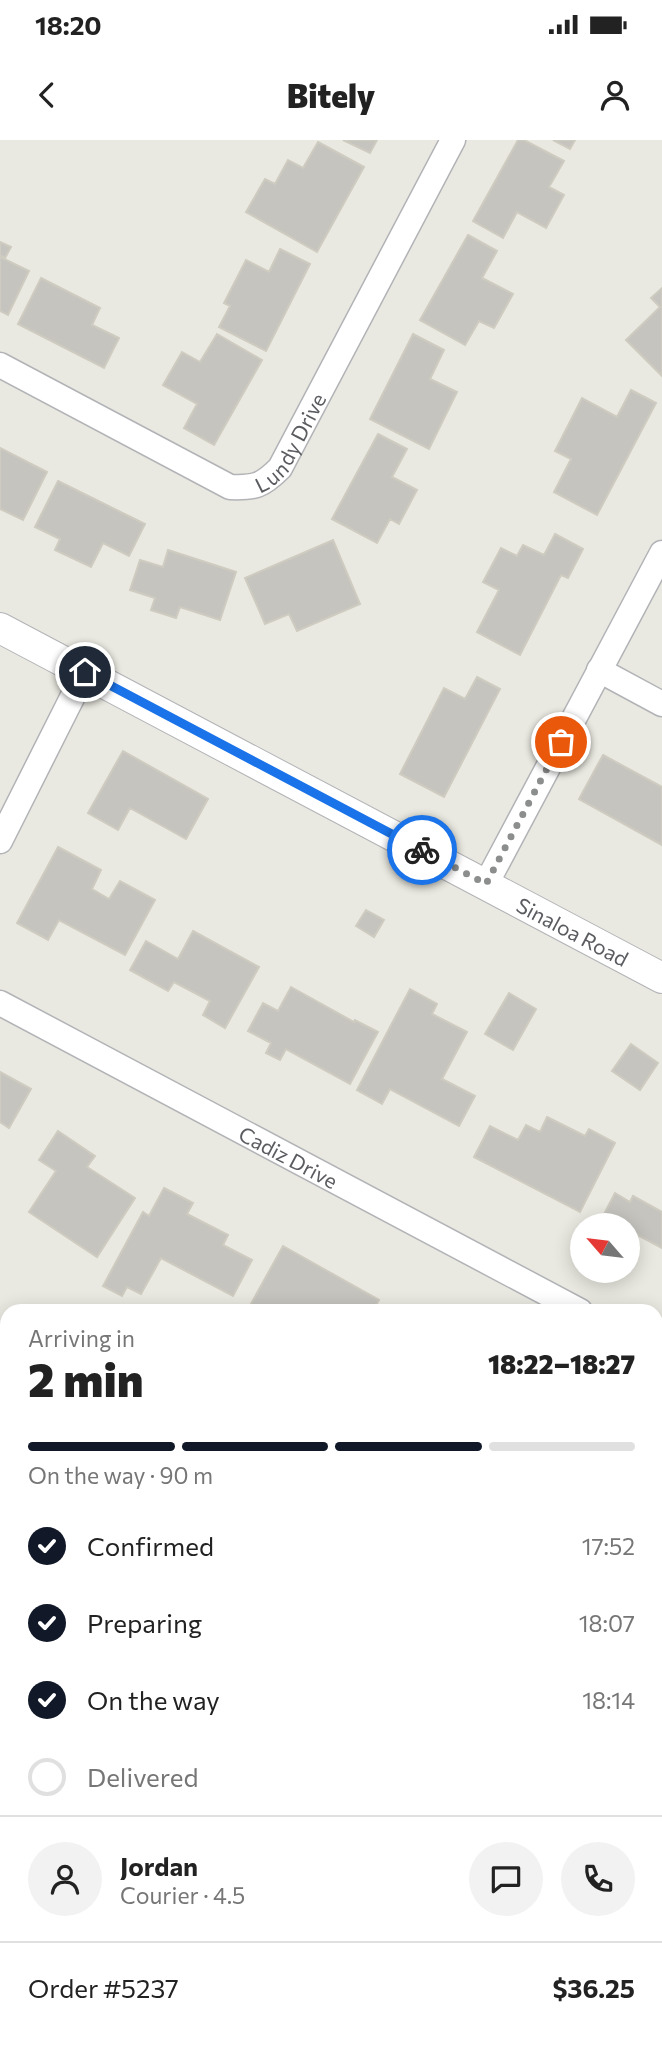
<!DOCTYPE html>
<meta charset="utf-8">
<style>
:root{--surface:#fff;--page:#f2f2f2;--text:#222;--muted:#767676;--line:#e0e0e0;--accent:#111827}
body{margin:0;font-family:Commissioner,sans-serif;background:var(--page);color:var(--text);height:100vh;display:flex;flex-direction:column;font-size:26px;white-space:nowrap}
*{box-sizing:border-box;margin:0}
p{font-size:23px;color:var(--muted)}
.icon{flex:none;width:38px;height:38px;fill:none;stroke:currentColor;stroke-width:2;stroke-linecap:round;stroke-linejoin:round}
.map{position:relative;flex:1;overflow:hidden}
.side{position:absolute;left:0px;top:1164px;width:663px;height:744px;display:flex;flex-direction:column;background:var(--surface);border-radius:21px 21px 0 0;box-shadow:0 4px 18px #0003}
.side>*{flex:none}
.needle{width:46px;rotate:298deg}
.buttons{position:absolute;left:570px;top:1073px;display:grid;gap:14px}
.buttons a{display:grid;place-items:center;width:70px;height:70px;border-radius:50%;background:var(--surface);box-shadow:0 4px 18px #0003;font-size:35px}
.pin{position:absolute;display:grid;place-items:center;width:60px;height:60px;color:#fff;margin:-30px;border:4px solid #fff;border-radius:50%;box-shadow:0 2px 7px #0007}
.courier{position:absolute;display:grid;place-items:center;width:70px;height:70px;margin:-35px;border:5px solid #1a73e8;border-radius:50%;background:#fff;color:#222;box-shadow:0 2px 9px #0007}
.overview em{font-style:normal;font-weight:800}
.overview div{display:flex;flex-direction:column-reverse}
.overview{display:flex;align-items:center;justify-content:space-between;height:119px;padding:0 28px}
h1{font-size:46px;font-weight:800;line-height:52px}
.bar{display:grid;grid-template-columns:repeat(4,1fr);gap:10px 7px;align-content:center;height:84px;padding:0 28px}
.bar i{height:9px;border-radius:5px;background:var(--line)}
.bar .current{background:var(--accent)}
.bar p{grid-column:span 4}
.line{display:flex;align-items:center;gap:18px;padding:0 28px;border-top:2px solid var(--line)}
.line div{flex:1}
.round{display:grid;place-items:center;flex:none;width:74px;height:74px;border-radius:37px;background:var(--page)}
ol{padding:0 28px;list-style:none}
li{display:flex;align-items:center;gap:21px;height:77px}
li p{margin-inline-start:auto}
li .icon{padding:7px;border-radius:50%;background:var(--accent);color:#fff;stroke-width:4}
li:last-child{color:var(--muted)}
li i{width:38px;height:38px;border:4px solid var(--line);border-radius:50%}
.status{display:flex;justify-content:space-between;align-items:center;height:49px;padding:0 35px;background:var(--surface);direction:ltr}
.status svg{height:19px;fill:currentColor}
header{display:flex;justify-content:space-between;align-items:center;height:91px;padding:0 28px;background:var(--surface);font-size:32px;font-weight:800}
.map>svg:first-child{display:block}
.building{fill:#c6c4be;stroke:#cecbc0;stroke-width:2}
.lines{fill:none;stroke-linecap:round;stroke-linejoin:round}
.minor-casing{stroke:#b2b3b7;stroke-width:27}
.tertiary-casing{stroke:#b2b3b7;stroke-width:32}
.minor{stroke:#fff;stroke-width:24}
.tertiary{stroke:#fff;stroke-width:30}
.done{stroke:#8c8d8d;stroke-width:7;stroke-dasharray:0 12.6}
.route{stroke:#1a73e8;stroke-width:9}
.labels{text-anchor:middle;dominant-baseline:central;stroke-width:6;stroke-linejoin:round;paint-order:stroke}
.street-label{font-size:21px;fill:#5a5c60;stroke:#fff}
</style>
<div class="status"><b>18:20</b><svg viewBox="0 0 49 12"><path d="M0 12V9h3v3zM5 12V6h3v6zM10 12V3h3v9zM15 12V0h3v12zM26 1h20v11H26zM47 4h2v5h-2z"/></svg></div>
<header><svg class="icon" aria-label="back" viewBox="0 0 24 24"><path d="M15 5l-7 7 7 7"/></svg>Bitely<svg class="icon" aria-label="person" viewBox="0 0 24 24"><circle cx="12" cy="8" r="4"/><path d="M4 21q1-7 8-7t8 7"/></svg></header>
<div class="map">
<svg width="662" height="1906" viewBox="0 0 662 1906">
<rect width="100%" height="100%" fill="#eae9e1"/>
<path class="building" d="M343,0H377L370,13Z
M518,0H524L564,21L549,47L564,55L546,88L517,72L503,98L473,81Z
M553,0H575L570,9Z
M318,2L364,27L317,112L246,72L265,39L275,44L288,20L303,28Z
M468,95L497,111L482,138L513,154L494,188L479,181L465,205L420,180Z
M0,102L11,107L5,118L0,115Z
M280,109L310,124L266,211L219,187L230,166L224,163L246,120L269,132Z
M0,117L29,131L8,175L0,171Z
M41,138L100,168L92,185L119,198L104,228L18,184Z
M662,148V236L626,200L660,167L651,158Z
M217,194L262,220L214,305L184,288L197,264L163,245L182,212L200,222Z
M413,194L444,210L430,239L457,252L429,309L370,279Z
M631,250L656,263L597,375L554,352L571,319L555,311L582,258L617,277Z
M378,294L407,309L392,337L417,350L399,384L390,379L377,403L332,379Z
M0,308L47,332L23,380L0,369Z
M58,341L145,384L129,416L103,403L91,427L55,410L60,399L35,387Z
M555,394L583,409L568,438L561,435L520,515L477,492L499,450L483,442L501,408L517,416L523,405L544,415Z
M333,400L360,464L297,491L289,474L265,484L245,438Z
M168,410L236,432L220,480L180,467L176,478L151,470L155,458L130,450L140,420L163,427Z
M477,537L500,549L444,657L400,634L444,548L465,559Z
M123,611L208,659L186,699L130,668L118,690L88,673Z
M603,615L662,647V705L579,659Z
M58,707L101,730L92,749L109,759L120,741L155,760L125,815L59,780L48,800L17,783Z
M366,770L384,780L374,797L356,786Z
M193,791L259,827L225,888L203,875L210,861L174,842L168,851L130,830L146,801L178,819Z
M291,847L354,882L355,880L378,892L350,944L286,909L280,920L266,913L271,903L248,891L263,863L278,871Z
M410,849L437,864L432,874L467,892L442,939L475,956L459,986L390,949L382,964L357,950Z
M509,853L536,869L513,910L485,894Z
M631,904L658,923L640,950L612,931Z
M0,932L31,949L9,988L0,982Z
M547,977L585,996L589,989L615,1003L580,1072L474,1017L490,986L518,1000L526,985L540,992Z
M58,991L95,1016L87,1027L135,1058L97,1117L29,1072L56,1031L39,1020Z
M164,1048L193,1063L187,1074L228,1095L223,1105L252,1120L233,1156L161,1118L141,1154L127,1147L122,1156L103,1146L143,1072L149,1076Z
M615,1053L630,1062L633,1056L662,1072V1108L628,1090V1085H619L603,1076Z
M283,1106L379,1160L373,1171H247Z
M5,1209L7,1210V1261L0,1257V1219Z
M656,1310L662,1313V1379L656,1375Z
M7,1351V1431L0,1427V1365Z
M656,1454L662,1457V1469L656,1481Z
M662,1490V1525L656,1522V1501Z
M0,1639L7,1643V1715L0,1711V1693L2,1690L0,1689Z
M656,1703L662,1706V1731L656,1741Z
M341,1900H429L426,1906H352Z
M451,1900H518L529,1906H448Z"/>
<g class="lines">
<g class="minor-casing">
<g id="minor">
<path id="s1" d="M0,225L230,347C255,348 262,346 280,328L453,0"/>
<path d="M599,530L662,564"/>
<path d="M0,701L85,532"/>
<path d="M486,744L662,413"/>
<path id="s2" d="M0,863L580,1171"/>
<path d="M656,1212L662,1215"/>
<path d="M0,1525L7,1529"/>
<path d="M656,1881L662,1884"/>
</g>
</g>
<g class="tertiary-casing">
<g id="tertiary">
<path id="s3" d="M0,488L662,838"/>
</g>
</g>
<use href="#minor" class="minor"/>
<use href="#tertiary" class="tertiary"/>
</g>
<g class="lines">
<path class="done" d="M422,710L486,744L561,602"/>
<path class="route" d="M85,532L422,710"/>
</g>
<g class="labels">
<g class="street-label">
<text stroke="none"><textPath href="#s1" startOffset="343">Lundy Drive</textPath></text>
<text stroke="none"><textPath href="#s3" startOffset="648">Sinaloa Road</textPath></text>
<text stroke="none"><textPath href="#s2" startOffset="327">Cadiz Drive</textPath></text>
</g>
</g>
</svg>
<div class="buttons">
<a><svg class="needle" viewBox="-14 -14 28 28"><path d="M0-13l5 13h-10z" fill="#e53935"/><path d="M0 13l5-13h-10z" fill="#767676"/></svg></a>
</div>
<div class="pin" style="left:561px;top:602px;background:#ea580c"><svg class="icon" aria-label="bag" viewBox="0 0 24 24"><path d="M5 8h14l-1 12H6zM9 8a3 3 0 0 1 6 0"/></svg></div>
<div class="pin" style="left:85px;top:532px;background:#1f2937"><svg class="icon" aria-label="home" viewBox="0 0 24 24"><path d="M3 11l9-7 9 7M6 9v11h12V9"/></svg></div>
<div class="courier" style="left:422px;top:710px"><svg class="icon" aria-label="bike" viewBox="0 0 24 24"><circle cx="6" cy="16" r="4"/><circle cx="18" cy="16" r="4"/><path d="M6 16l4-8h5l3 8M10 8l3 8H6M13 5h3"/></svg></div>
<section class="side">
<div class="overview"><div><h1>2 min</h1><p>Arriving in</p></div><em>18:22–18:27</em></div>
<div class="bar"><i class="current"></i><i class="current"></i><i class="current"></i><i></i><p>On the way · 90 m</p></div>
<ol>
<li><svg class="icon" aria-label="check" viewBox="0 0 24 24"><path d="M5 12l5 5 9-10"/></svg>Confirmed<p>17:52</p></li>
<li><svg class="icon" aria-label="check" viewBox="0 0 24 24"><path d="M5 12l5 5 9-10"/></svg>Preparing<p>18:07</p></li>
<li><svg class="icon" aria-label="check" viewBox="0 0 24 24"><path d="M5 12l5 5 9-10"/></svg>On the way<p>18:14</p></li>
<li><i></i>Delivered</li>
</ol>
<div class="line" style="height:126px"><a class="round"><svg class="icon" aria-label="person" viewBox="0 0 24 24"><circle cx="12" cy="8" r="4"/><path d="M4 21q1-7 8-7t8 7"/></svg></a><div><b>Jordan</b><p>Courier · 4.5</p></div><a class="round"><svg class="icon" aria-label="chat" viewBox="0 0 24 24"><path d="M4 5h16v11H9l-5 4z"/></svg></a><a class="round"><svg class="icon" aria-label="phone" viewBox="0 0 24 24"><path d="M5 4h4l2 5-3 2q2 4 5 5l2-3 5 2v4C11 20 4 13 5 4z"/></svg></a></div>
<div class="line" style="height:91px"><div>Order #5237</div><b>$36.25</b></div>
</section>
</div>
